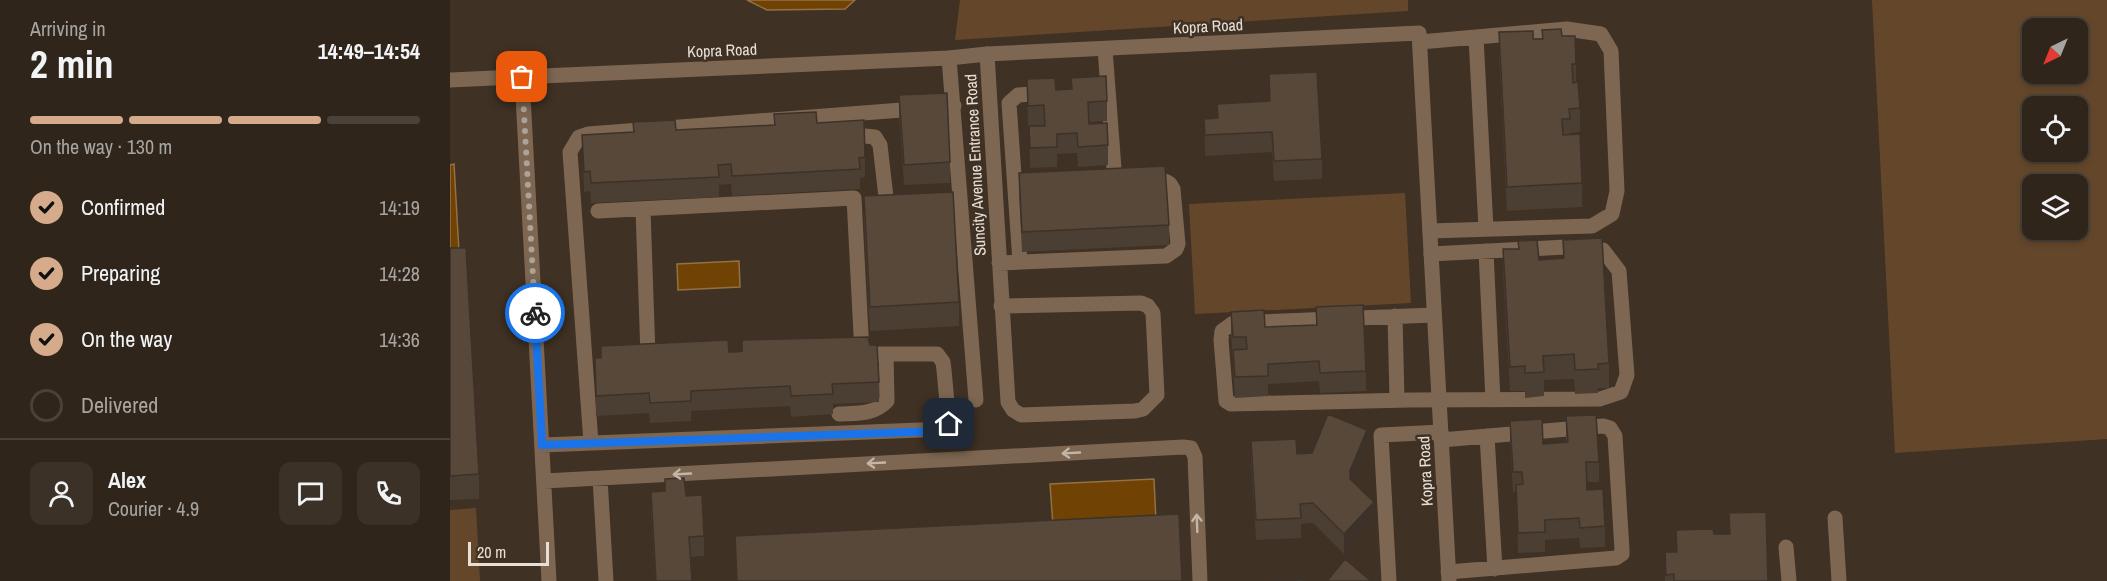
<!DOCTYPE html>
<meta charset="utf-8">
<style>
:root{--surface:#2f251a;--page:#3b3127;--text:#f1f3f6;--muted:#a7a5a2;--line:#4a4239;--accent:#d6ab8b}
body{margin:0;font-family:"Archivo Narrow",sans-serif;background:var(--page);color:var(--text);height:100vh;display:flex;flex-direction:column;font-size:22px;white-space:nowrap}
*{box-sizing:border-box;margin:0}
p{font-size:20px;color:var(--muted)}
.icon{flex:none;width:33px;height:33px;fill:none;stroke:currentColor;stroke-width:2;stroke-linecap:round;stroke-linejoin:round}
.map{position:relative;flex:1;overflow:hidden}
.sheet{display:flex;flex-direction:column;background:var(--surface);width:450px}
.sheet>*{flex:none}
.needle{width:39px;rotate:223deg}
.fabs{position:absolute;left:1572px;top:18px;display:grid;gap:12px}
.fabs a{display:grid;place-items:center;width:66px;height:66px;border-radius:12px;background:var(--surface);box-shadow:0 3px 9px #0003,0 0 0 2px var(--line);font-size:30px}
.scale{position:absolute;left:18px;bottom:15px;width:81px;box-sizing:border-box;padding-left:6px;border:3px solid #e8dfd6;border-top:0;font-size:16px;line-height:21px;white-space:nowrap;color:#e8dfd6;-webkit-text-stroke:4px #3f3123;paint-order:stroke}
.pin{position:absolute;display:grid;place-items:center;width:51px;height:51px;color:#fff;margin:-26px;border-radius:12px;box-shadow:0 3px 9px #0006}
.courier{position:absolute;display:grid;place-items:center;width:60px;height:60px;margin:-30px;border:4px solid #1a73e8;border-radius:50%;background:#fff;color:#222;box-shadow:0 2px 8px #0007}
.overview em{font-style:normal;font-weight:700}
.overview div{display:flex;flex-direction:column-reverse}
.overview{display:flex;align-items:center;justify-content:space-between;height:102px;padding:0 30px}
h1{font-size:39px;font-weight:700;line-height:45px}
.bar{display:grid;grid-template-columns:repeat(4,1fr);gap:9px 6px;align-content:center;height:72px;padding:0 30px}
.bar i{height:8px;border-radius:4px;background:var(--line)}
.bar .selected{background:var(--accent)}
.bar p{grid-column:span 4}
.line{display:flex;align-items:center;gap:15px;padding:0 30px;border-top:2px solid var(--line)}
.line div{flex:1}
.round{display:grid;place-items:center;flex:none;width:63px;height:63px;border-radius:12px;background:var(--page)}
ol{padding:0 30px;list-style:none}
li{display:flex;align-items:center;gap:18px;height:66px}
li p{margin-inline-start:auto}
li .icon{padding:6px;border-radius:50%;background:var(--accent);color:#111;stroke-width:4}
li:last-child{color:var(--muted)}
li i{width:33px;height:33px;border:3px solid var(--line);border-radius:50%}
main{display:flex;flex:1;min-height:0}
.map>svg:first-child{display:block}
.green{fill:#64472b;fill-rule:evenodd}
.water{fill:#704204;stroke:#947143;stroke-width:1.5}
.lines{fill:none;stroke-linecap:round;stroke-linejoin:round}
.minor{stroke:#7d6752;stroke-width:15}
.tertiary{stroke:#7d6752;stroke-width:15}
.wall{fill:#4b3e32}
.shaded-wall{fill:#3d3229}
.building{fill:#57483a;stroke:#3d3229;stroke-width:1.5}
.oneway{stroke:#c3b5a8}
.done{stroke:#ada297;stroke-width:6;stroke-dasharray:0 10.8}
.route{stroke:#1a73e8;stroke-width:8}
.labels{text-anchor:middle;dominant-baseline:central;stroke-width:5;stroke-linejoin:round;paint-order:stroke}
.street-label{font-size:16px;fill:#e8dfd6;stroke:#3f3123}
</style>
<main>
<section class="sheet">
<div class="overview"><div><h1>2 min</h1><p>Arriving in</p></div><em>14:49–14:54</em></div>
<div class="bar"><i class="selected"></i><i class="selected"></i><i class="selected"></i><i></i><p>On the way · 130 m</p></div>
<ol>
<li><svg class="icon" aria-label="check" viewBox="0 0 24 24"><path d="M5 12l5 5 9-10"/></svg>Confirmed<p>14:19</p></li>
<li><svg class="icon" aria-label="check" viewBox="0 0 24 24"><path d="M5 12l5 5 9-10"/></svg>Preparing<p>14:28</p></li>
<li><svg class="icon" aria-label="check" viewBox="0 0 24 24"><path d="M5 12l5 5 9-10"/></svg>On the way<p>14:36</p></li>
<li><i></i>Delivered</li>
</ol>
<div class="line" style="height:108px"><a class="round"><svg class="icon" aria-label="person" viewBox="0 0 24 24"><circle cx="12" cy="8" r="4"/><path d="M4 21q1-7 8-7t8 7"/></svg></a><div><b>Alex</b><p>Courier · 4.9</p></div><a class="round"><svg class="icon" aria-label="chat" viewBox="0 0 24 24"><path d="M4 5h16v11H9l-5 4z"/></svg></a><a class="round"><svg class="icon" aria-label="phone" viewBox="0 0 24 24"><path d="M5 4h4l2 5-3 2q2 4 5 5l2-3 5 2v4C11 20 4 13 5 4z"/></svg></a></div>
</section>
<div class="map">
<svg width="1657" height="581" viewBox="0 0 1657 581">
<rect width="100%" height="100%" fill="#3f3123"/>
<path class="green" d="M510,0H958V11L505,40Z
M1422,0H1657V439L1445,453ZM1628,28V74H1582V28ZM1628,106V152H1582V106ZM1628,184V230H1582V184Z
M955,193L961,303L745,314L739,204Z
M26,508L30,581H0V510Z"/>
<path class="water" d="M297,0H405L395,9L317,10Z
M4,164L9,252L0,253V165Z
M289,261L290,287L228,290L227,264Z
M704,479L706,521L603,526L600,484Z"/>
<g class="lines">
<path class="minor" d="M1026,37L1036,229
M970,42L1117,29L1151,34L1161,51L1167,191L1162,214L1142,226L980,231
M655,49L665,182
M537,54L558,402L563,410L571,415L685,411L693,409L707,395L703,313L698,306L691,303L551,306
M499,58L526,400
M72,77L99,581
M394,134L425,137L430,145L436,197
M193,209L198,356
M148,211L404,198L412,354
M1036,251L1043,400
M981,254L1135,246L1153,250L1169,271L1177,375L1171,392L1150,399L960,400L781,404L776,401L771,340L772,331L783,323L984,315
M570,262L559,103L568,95L596,93
M549,263L716,256L726,249L728,244L723,189C718,177 707,180 696,181
M945,316L947,400
M389,414C406,413 424,415 437,401L436,354
M1037,436L1045,569
M991,440L1153,426L1160,428L1165,436L1172,550V554L1166,558L998,572
M141,443L120,152L129,137L138,134L504,106
M92,445L495,429L499,424L494,370L493,362L487,354H407
M150,478L156,581
M94,481L733,447L741,448L745,457L750,581
M1385,518L1389,581
M1336,547L1339,581
M939,581L931,435L991,432"/>
<path class="tertiary" d="M0,80L499,58L537,54L969,33L999,581"/>
</g>
<path class="wall" d="M1049,32L1083,39L1112,36L1126,64V82L1130,108V132L1120,133V134L1132,183V207L1057,211L1049,57Z
M819,74L872,159V179L824,181L822,152L755,156L754,119L767,118L819,101Z
M621,78L657,101V121L639,122V124L658,145V165L628,167L627,153L607,154V167L580,168L579,126H594V125L578,126L577,79L606,90L621,89Z
M449,95L500,162V183L454,185L449,115Z
M324,114L367,123L415,157V177L410,178V189L282,196L281,184L269,185V197L141,203L140,191L134,192L132,135L183,132V122L226,130L324,125Z
M569,173L719,225V245L572,252L569,193Z
M414,196L509,302V326L420,331L414,221Z
M1113,240L1159,363V388H1148V393L1125,394L1124,379L1094,380V396L1075,398V391H1060L1053,274V249H1068V241L1089,260L1113,258Z
M0,248L29,474V499L0,500Z
M866,307L916,371V391L870,393L869,381L818,384V396L785,398L781,332V312L815,327L866,325Z
M292,340L429,382V402L383,404V414L341,417L340,406L241,411V421L200,423L199,413L146,416L145,358H151V346L279,352L292,351Z
M1116,416L1149,462V482H1137V490L1155,526V547L1130,548L1129,538L1095,540V552L1068,553L1066,492H1063L1060,441V421L1093,444L1116,442Z
M801,441L847,454L917,450L903,482L924,522L894,554L863,523L851,524V538L806,540L801,461Z
M201,492L236,496L254,536V556L240,557L242,581H205L201,512Z
M1279,513L1318,581H1215V552H1226V530L1264,534H1279Z
M285,536L732,581H286Z"/>
<path class="shaded-wall" d="M917,430V450L900,491V471Z
M924,502V522L894,554V534Z"/>
<path class="building" d="M1111,29L1112,36H1125L1126,64H1122L1123,83L1128,82L1130,108L1119,109L1120,119H1112L1113,135L1130,134L1132,183L1057,187L1049,32L1083,31V39H1093L1092,30Z
M867,72L872,159L824,161L822,132L755,135L754,119L768,118L767,104L820,101L819,74Z
M656,76L657,101L638,102L639,124L657,123L658,145L628,147L627,133L607,134V147L580,148L579,126H595L594,105L578,106L577,79L605,78L606,90L622,89L621,78Z
M497,93L500,162L454,165L449,95Z
M366,112L367,123L414,120L415,157L409,158L410,169L282,176L281,164L268,165L269,177L141,183L140,171L134,172L132,135L184,132L183,122L225,120L226,130L325,125L324,114Z
M715,166L719,225L572,232L569,173Z
M503,192L509,302L420,307L414,196Z
M1152,238L1159,363L1148,364V369L1125,370L1124,354L1093,356L1094,372L1075,373V366L1060,367L1053,249H1069L1068,241L1087,240L1089,260L1114,258L1113,240Z
M0,248H16L29,474L0,476Z
M913,305L916,371L870,373L869,361L818,364V376L785,377L783,350L797,349L796,337H783L781,312L814,310L815,327L867,325L866,307Z
M418,337L420,345H427L429,382L382,384L383,394L341,396L340,386L241,391V401L200,403L199,393L146,396L145,358H151V346L278,340L279,352H286L292,351V340Z
M878,414L917,430L900,471V479L924,502L894,534L863,503L850,504L851,518L806,520L801,441L846,439L847,454L862,453Z
M1146,415L1149,462H1136L1137,490L1153,489L1155,526L1130,528L1129,518L1095,520V532L1068,533L1066,485L1073,484L1072,472H1063L1060,421L1092,419L1093,444L1118,442L1116,416Z
M234,478L236,496L252,495L254,536L239,537L242,581H206L201,492L215,491V479Z
M1316,512L1318,581H1224V574L1216,575L1215,552H1227L1226,530L1263,529L1264,534H1280L1279,513Z
M729,514L732,581H287L285,536Z
M895,559L921,581H877Z
M854,579V581H821Z"/>
<defs><path id="oneway-shaft" d="M-6 0H5M1.5-3L5.5 0L1.5 3" fill="none" stroke-width="1.6" stroke-linecap="round" stroke-linejoin="round" transform="scale(1.5)"/></defs>
<g class="oneway">
<use href="#oneway-shaft" transform="translate(621 453) rotate(177)"/>
<use href="#oneway-shaft" transform="translate(426 463) rotate(177)"/>
<use href="#oneway-shaft" transform="translate(232 474) rotate(177)"/>
<use href="#oneway-shaft" transform="translate(747 523) rotate(-92)"/>
</g>
<g class="lines">
<path class="done" d="M72,77L85,313"/>
<path class="route" d="M85,313L92,445L490,431L495,429L499,424"/>
</g>
<g class="labels">
<g class="street-label">
<text transform="translate(758 26) rotate(-3)">Kopra Road</text>
<text transform="translate(272 50) rotate(-2)">Kopra Road</text>
<text transform="translate(525 165) rotate(-93)">Suncity Avenue Entrance Road</text>
<text transform="translate(975 471) rotate(-93)">Kopra Road</text>
</g>
</g>
</svg>
<div class="fabs">
<a><svg class="needle" viewBox="-14 -14 28 28"><path d="M0-13l5 13h-10z" fill="#e53935"/><path d="M0 13l5-13h-10z" fill="#a7a5a2"/></svg></a>
<a><svg class="icon" aria-label="locate" viewBox="0 0 24 24"><circle cx="12" cy="12" r="6"/><path d="M12 2v4M12 18v4M2 12h4M18 12h4"/></svg></a>
<a><svg class="icon" aria-label="layers" viewBox="0 0 24 24"><path d="M12 4l9 5-9 5-9-5zM3 14l9 5 9-5"/></svg></a>
</div>
<div class="scale">20 m</div>
<div class="pin" style="left:72px;top:77px;background:#ea580c"><svg class="icon" aria-label="bag" viewBox="0 0 24 24"><path d="M5 8h14l-1 12H6zM9 8a3 3 0 0 1 6 0"/></svg></div>
<div class="pin" style="left:499px;top:424px;background:#1f2937"><svg class="icon" aria-label="home" viewBox="0 0 24 24"><path d="M3 11l9-7 9 7M6 9v11h12V9"/></svg></div>
<div class="courier" style="left:85px;top:313px"><svg class="icon" aria-label="bike" viewBox="0 0 24 24"><circle cx="6" cy="16" r="4"/><circle cx="18" cy="16" r="4"/><path d="M6 16l4-8h5l3 8M10 8l3 8H6M13 5h3"/></svg></div>
</div>
</main>
